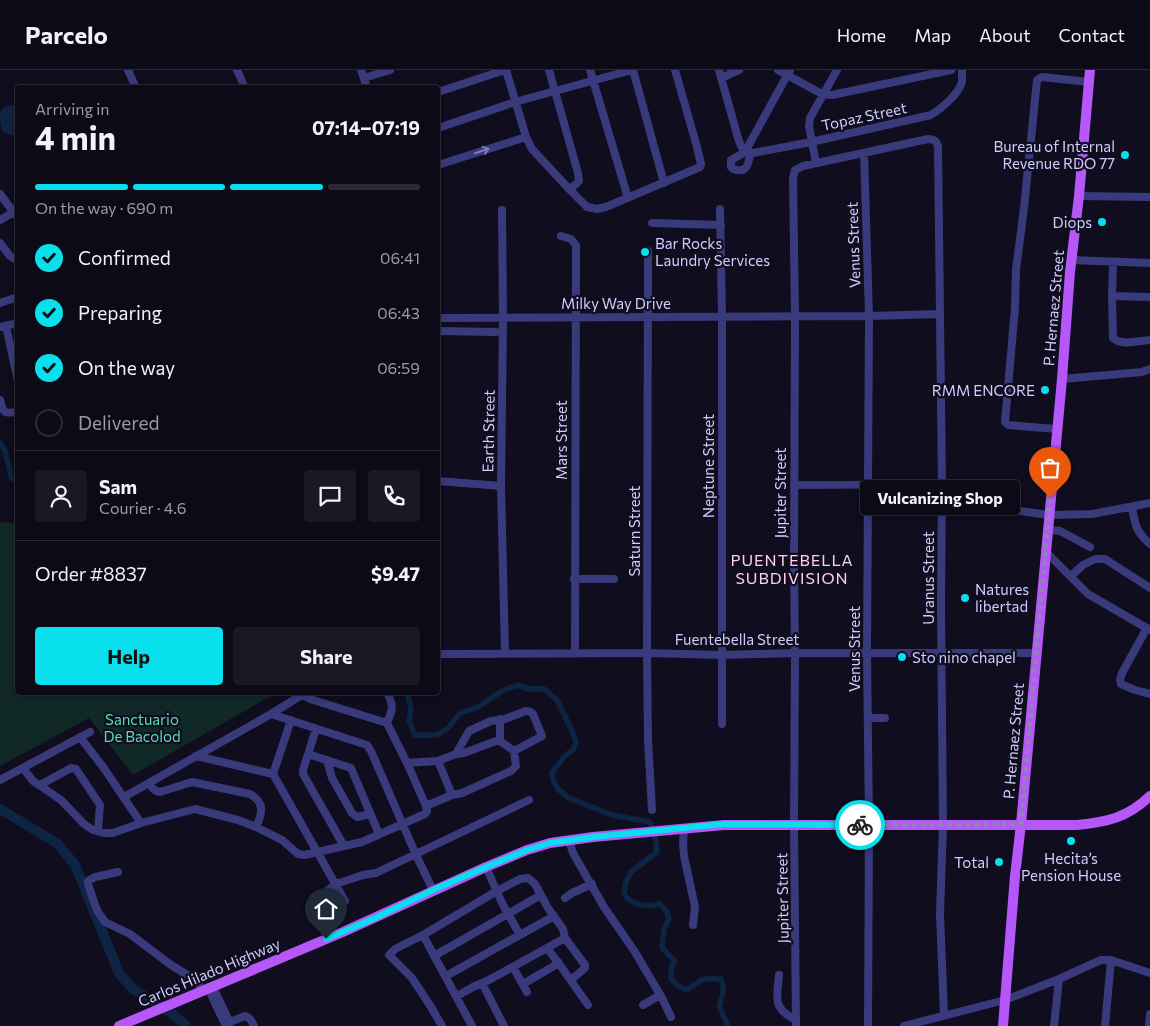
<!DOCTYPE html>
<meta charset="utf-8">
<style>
:root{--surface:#0b0a16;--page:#191823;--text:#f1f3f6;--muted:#9a9aa1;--line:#2b2b35;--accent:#08e0ed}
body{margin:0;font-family:Commissioner,sans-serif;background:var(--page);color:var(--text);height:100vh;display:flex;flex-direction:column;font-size:19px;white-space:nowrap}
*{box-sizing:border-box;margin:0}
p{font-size:16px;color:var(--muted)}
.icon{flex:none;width:28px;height:28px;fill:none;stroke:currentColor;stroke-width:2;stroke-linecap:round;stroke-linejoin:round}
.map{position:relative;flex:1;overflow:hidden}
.panel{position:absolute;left:15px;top:15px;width:425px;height:610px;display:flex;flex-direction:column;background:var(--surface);border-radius:5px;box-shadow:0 2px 12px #0003,0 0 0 1px var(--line)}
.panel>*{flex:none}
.pin{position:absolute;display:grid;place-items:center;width:42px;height:42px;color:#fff;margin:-51px -21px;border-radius:50% 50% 50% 0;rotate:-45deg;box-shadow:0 0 5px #0007}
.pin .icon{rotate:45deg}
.courier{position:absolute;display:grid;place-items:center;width:50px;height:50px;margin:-25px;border:4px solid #08e0ed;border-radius:50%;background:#fff;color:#222;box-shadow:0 1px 6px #0007}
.bubble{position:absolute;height:35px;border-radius:5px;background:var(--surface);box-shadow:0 2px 12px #0003,0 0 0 1px var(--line);font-size:16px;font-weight:700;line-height:35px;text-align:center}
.head em{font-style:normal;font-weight:700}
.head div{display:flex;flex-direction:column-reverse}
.head{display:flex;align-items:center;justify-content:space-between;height:85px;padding:0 20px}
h1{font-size:32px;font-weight:700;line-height:38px}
.bar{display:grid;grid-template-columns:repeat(4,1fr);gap:8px 5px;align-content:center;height:60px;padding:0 20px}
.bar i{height:6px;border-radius:4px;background:var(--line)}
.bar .current{background:var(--accent)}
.bar p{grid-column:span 4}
.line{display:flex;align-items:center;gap:12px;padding:0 20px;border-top:1px solid var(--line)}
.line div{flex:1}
.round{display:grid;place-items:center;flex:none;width:52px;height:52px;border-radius:5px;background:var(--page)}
ol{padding:0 20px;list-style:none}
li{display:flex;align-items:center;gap:15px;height:55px}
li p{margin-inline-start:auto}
li .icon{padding:5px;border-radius:50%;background:var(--accent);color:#111;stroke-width:4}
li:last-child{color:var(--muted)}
li i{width:28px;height:28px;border:2px solid var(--line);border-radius:50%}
.cta{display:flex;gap:10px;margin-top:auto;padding:10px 20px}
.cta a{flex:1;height:58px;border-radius:5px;background:var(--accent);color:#111;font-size:20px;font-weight:700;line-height:58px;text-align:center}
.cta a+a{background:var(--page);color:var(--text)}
header{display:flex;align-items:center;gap:30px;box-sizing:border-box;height:70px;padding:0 25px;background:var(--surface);border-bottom:1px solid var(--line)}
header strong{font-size:24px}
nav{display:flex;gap:28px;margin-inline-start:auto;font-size:18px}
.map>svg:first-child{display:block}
.green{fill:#102826}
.water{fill:#0d2442}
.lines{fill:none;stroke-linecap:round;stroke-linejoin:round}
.canal{stroke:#0d2442;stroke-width:5.5}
.river{stroke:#0d2442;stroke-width:10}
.minor{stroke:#393a7c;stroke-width:8}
.major{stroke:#b657f9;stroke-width:10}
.oneway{stroke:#7d7cb6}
.done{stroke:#8c89af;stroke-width:5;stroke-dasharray:0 9}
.route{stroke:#08e0ed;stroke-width:6}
.poi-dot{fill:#08e0ed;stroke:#0f0d1e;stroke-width:2}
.labels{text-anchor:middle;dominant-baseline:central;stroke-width:4.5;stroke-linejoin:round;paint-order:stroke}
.street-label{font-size:15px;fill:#d0ccfd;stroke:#0f0d1e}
.poi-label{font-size:15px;fill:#d0ccfd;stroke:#0f0d1e;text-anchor:end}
.park-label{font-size:15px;fill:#5bdab5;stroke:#0f0d1e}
.neighbourhood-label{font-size:16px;letter-spacing:1px;fill:#fdceee;stroke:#0f0d1e}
</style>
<header>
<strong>Parcelo</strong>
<nav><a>Home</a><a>Map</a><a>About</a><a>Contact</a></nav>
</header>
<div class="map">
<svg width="1150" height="956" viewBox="0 0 1150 956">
<rect width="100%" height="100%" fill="#0f0d1e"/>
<path class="green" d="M0,452L17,453L18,622L276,623L133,705L89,648L0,696Z"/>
<path class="water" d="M9,35L17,36V65C4,66 0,61 0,47C0,40 2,38 9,35Z"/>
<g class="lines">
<path class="canal" d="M0,373C7,379 9,398 11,408L18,409
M407,622L411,639L409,651L415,665H437L448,658L460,643L478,637L502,621L517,615L530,619H544L557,630L573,663L576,672L573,680L566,685L552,702L553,710L558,719L569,728L612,745L650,752L656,771L657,782L631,802L626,812L624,824C632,836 647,837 660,834L667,842L669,849L664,859L662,878L675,891L671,898V909L677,915L686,920C692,917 698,912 702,910C708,908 715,909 721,909C725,920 723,925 719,936L728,956"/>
<path class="river" d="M0,739L58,774L75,795L119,903L133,919L174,945L186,956"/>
<path class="minor" d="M128,0L136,18
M237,0L245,18
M361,0L367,18
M506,0L526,67L532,79L569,119L587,137L597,139L606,137L700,97L701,94L697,77L675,0
M549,0L578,103L579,111L575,115L569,119
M590,0L628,128
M633,0L664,113
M719,0L738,68L741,76L745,82
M778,0L822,24L832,25L951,0
M364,8L390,0
M721,8L739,0
M438,22L505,0
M438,58L515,32L632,0
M745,82L753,83L811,72L931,45C942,38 958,25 962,12C962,9 962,4 962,0
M750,83C749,94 747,104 733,99L731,97V90L745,82L790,0
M864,83L869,246L867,583L869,755L868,956
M816,93L809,56L810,48L837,0
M438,95L526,67
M0,124L18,148
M1079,126L1150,127
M720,139L722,247V654
M502,140L503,247L501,416L505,583
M0,150L14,142
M652,153L721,155
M561,166L571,169L576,175L575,583
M0,173L10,186L18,191
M648,181L647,583L648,670L652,740
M1071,190L1150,193
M1113,192L1112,226L1113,268C1122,276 1138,271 1150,270
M1112,226L1150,227
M0,233L18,227
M438,248L869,246L940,244
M6,256L18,311
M0,257L18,253
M438,261L496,262
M1062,309L1142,302L1150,299
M0,330C3,343 4,344 18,342
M1057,359L1008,355L1005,352L1015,238L1016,200L1024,138L1037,10L1042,7L1089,12
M438,411L501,416
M794,415L942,414
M942,431L984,436L1049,445L1092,444L1150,433
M1132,437C1135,455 1136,462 1150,474
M1047,460L1060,461L1090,477
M1045,481L1088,524L1150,560
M1071,506L1083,495L1095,489H1105L1150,518
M574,509H614
M1147,558L1122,603L1120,610L1121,614L1135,620L1150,624
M438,584L647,583L722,585L795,583H1036
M271,644L367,675L371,681L416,785L433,820
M868,648H885
M500,649V671
M387,653C393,638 394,637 387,622
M316,659L303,700V704L344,776
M80,667L103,697L141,753
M308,684L351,698L379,764
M456,684L469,661L491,651L505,649L526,641L531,642L533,644L542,666L514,681
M196,686L273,704L345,831
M327,690L332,708L352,743L357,747L370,744
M438,691L452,725
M407,693L438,691L456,684L464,683L496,671H500L514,681L516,696L511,701L462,723L452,725L426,736
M23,698L33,711L61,730L84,754L93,760L104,763H113L141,753L195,739L238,750L256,757L282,770L298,784L304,785L362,772L425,744L427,741L426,736L407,693L387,653L313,630L302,625
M273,704L291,650
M0,710L90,662
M149,713C152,718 154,721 160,722L192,712L250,724C266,733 262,744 256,757
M40,715L71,698L76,699L100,735L98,761
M124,727L271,644L305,623
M684,758L683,773L684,786L695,837L693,855
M569,770L573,783L604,837L635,882L662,928L671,947
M486,797L502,833L520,865
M118,802L95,807L88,811V814L95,835L98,842L105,852L130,864L171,895L197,911L203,921
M318,827L336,814L363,805L376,803L529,730
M565,828L572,823L592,814
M423,865L472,956
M547,878L560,895L588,935
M434,886L541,825
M513,897L527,922
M779,905C777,929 772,938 796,950
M446,906L554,846
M482,913L504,956
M523,914L559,893
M213,917L228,949
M208,918L223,950L229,956
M457,926L473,917L489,910L565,868
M643,935L660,925
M225,954L245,946C250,947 252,952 254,956
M442,956L431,937L412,908L389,885L395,879L423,865L497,821L520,809L528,808L535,814L548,838L563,859L565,868L585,895V898L571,910
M796,956L794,754L795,583L794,496L795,246L793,108L795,100L803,96L928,69C934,69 937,71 938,77L942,414L941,535L943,755L940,844L944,945
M904,956L1005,930L1059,909L1101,890H1111L1150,903
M1054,956L1059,909
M1105,956L1111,890
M1149,956L1150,944"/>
<path class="major" d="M119,956L343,862L486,797L527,780L550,773L593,767L724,755H1077C1107,752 1127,748 1150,726
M1003,956L1015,806L1021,754L1062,309L1070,202L1079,126L1090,0"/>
</g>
<defs><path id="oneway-shaft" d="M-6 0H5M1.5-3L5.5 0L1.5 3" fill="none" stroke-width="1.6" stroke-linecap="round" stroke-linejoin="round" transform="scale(1.25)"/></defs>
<use class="oneway" href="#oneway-shaft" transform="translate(482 81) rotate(-18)"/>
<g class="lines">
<path class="done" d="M860,755L1021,754L1050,428"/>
<path class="route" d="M326,869L375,848L433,820L486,797L527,780L550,773L593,767L724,754L860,755"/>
</g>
<g class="poi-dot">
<circle cx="1125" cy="85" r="5"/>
<circle cx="1102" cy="152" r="5"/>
<circle cx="645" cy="182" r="5"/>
<circle cx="1045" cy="320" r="5"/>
<circle cx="965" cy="528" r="5"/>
<circle cx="902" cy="587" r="5"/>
<circle cx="1071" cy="771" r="5"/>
<circle cx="999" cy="792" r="5"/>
</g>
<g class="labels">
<g class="street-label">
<text transform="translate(864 46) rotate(-12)">Topaz Street</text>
<text transform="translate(853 175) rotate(-92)">Venus Street</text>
<text x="616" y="233">Milky Way Drive</text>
<text transform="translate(1053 238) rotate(-85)">P. Hernaez Street</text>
<text transform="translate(488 361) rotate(-89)">Earth Street</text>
<text transform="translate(561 370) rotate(-90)">Mars Street</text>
<text transform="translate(708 396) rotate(-90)">Neptune Street</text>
<text transform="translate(780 423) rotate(-90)">Jupiter Street</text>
<text transform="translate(634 461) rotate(-90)">Saturn Street</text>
<text transform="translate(928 508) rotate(-90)">Uranus Street</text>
<text x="737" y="569">Fuentebella Street</text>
<text transform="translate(854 579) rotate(-90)">Venus Street</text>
<text transform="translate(1013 671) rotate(-85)">P. Hernaez Street</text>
<text transform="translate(782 828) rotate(-91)">Jupiter Street</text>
<text transform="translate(209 902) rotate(-23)">Carlos Hilado Highway</text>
</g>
<g class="poi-label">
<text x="1115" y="76">Bureau of Internal<tspan x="1115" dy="17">Revenue RDO 77</tspan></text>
<text x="1092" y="152">Diops</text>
<text x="655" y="173" text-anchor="start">Bar Rocks<tspan x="655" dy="17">Laundry Services</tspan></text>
<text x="1035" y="320">RMM ENCORE</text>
<text x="975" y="519" text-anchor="start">Natures<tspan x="975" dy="17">libertad</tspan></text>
<text x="912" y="587" text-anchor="start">Sto nino chapel</text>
<text x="1071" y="788" text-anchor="middle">Hecita’s<tspan x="1071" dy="17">Pension House</tspan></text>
<text x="989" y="792">Total</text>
</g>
<g class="park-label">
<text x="142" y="649">Sanctuario<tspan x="142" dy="17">De Bacolod</tspan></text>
</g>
<g class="neighbourhood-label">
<text x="792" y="489">PUENTEBELLA<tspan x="792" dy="18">SUBDIVISION</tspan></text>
</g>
</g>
</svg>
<div class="pin" style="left:1050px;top:428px;background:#ea580c"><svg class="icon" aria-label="bag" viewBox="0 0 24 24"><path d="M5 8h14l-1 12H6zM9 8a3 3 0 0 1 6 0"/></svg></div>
<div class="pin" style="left:326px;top:869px;background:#1f2937"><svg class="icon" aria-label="home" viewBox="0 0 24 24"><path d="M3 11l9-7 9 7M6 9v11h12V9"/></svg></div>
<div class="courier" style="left:860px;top:755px"><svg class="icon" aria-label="bike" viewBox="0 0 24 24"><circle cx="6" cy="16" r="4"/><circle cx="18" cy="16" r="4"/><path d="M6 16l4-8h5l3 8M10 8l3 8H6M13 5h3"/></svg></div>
<div class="bubble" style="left:860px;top:410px;width:160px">Vulcanizing Shop</div>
<section class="panel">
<div class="head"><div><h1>4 min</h1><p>Arriving in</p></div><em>07:14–07:19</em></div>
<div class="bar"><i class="current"></i><i class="current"></i><i class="current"></i><i></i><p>On the way · 690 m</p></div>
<ol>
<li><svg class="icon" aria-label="check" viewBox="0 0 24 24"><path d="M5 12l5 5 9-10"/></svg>Confirmed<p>06:41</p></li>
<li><svg class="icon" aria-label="check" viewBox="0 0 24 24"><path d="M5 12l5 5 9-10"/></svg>Preparing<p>06:43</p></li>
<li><svg class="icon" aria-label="check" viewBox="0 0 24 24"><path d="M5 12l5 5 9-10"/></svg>On the way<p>06:59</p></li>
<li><i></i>Delivered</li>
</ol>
<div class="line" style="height:90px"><a class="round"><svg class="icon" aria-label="person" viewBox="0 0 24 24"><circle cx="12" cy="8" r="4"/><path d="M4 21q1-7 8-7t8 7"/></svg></a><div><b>Sam</b><p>Courier · 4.6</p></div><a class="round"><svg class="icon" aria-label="chat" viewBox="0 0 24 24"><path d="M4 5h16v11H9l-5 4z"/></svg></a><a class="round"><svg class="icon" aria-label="phone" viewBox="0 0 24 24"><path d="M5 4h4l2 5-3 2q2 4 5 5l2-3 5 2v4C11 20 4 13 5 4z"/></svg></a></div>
<div class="line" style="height:65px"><div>Order #8837</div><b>$9.47</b></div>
<div class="cta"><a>Help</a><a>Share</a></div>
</section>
</div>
